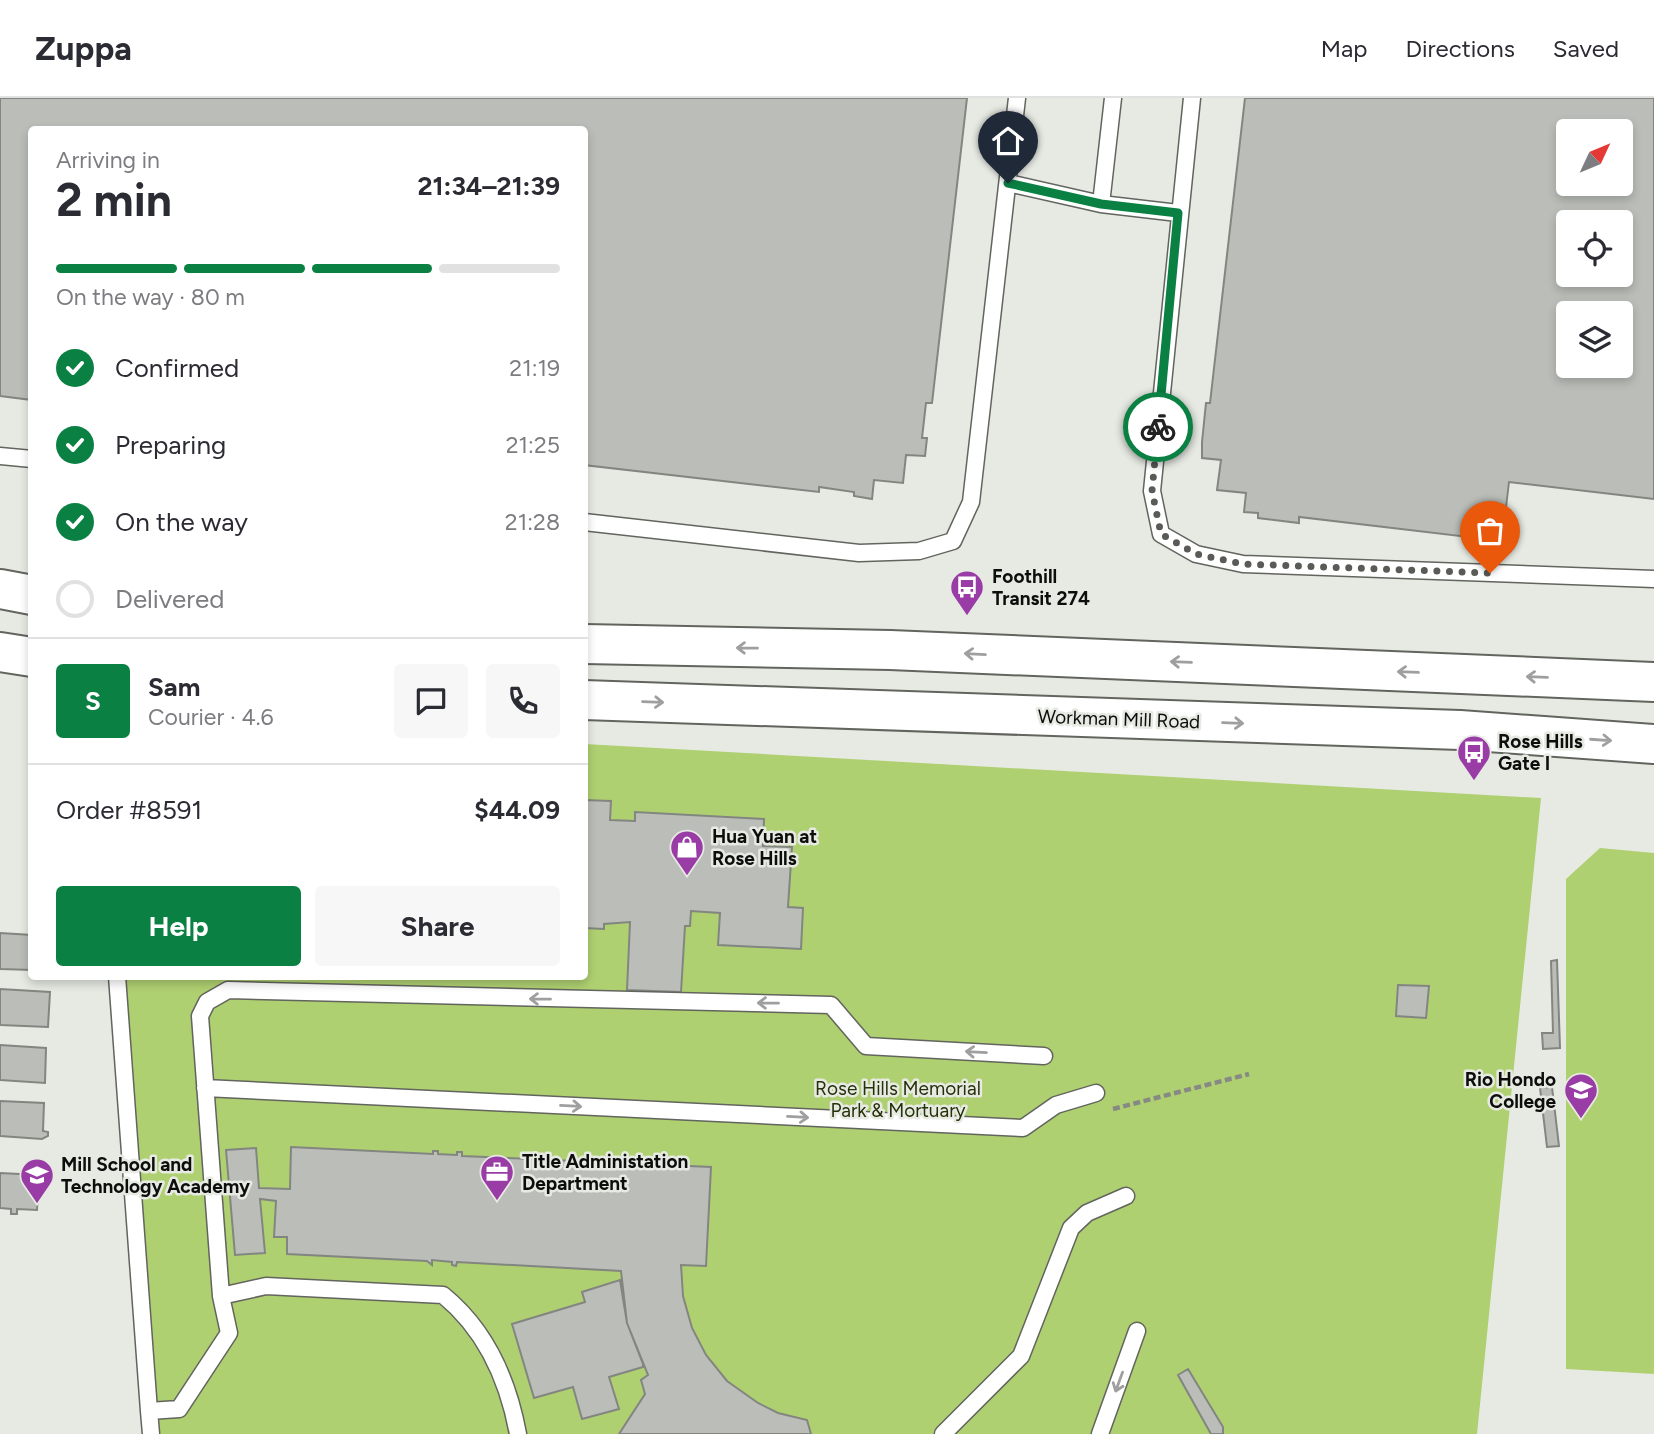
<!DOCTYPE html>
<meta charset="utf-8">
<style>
:root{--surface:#fff;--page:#f7f7f7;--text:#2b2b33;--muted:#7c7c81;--line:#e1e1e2;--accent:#0b8043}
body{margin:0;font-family:Figtree,sans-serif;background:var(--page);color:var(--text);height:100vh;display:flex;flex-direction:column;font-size:26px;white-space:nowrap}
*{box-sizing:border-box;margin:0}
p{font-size:23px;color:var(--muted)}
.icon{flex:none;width:38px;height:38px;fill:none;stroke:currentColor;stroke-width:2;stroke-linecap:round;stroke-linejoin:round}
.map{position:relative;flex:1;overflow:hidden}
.drawer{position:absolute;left:28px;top:28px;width:560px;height:854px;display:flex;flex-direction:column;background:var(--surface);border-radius:7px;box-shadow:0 4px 10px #0003}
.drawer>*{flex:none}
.needle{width:46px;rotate:46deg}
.tools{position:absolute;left:1556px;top:21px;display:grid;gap:14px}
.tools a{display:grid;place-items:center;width:77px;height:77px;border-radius:7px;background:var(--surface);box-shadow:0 4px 10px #0003;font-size:35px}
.pin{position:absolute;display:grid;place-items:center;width:60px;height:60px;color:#fff;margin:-72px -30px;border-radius:50% 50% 50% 0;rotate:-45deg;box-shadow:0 0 7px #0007}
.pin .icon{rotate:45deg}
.courier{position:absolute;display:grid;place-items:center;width:70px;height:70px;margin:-35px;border:5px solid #0b8043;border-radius:50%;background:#fff;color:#222;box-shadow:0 2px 9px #0007}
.summary em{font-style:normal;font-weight:700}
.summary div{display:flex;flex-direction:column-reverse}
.summary{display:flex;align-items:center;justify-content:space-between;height:119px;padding:0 28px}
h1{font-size:46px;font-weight:700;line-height:52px}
.bar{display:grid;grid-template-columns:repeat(4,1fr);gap:10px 7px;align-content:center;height:84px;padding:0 28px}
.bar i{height:9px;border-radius:5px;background:var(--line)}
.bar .current{background:var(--accent)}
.bar p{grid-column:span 4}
.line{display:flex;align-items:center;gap:18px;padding:0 28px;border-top:2px solid var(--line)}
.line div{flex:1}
.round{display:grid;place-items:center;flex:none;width:74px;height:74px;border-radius:7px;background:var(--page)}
ol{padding:0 28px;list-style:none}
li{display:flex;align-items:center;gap:21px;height:77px}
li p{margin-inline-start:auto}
li .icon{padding:7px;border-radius:50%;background:var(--accent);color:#fff;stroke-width:4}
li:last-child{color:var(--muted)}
li i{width:38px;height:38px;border:4px solid var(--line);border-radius:50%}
.action{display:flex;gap:14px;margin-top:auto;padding:14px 28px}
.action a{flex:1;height:80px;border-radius:7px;background:var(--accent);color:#fff;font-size:28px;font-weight:700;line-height:80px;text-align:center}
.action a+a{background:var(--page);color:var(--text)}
header{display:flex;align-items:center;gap:42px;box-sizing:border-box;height:98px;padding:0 35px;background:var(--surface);border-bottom:2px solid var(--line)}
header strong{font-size:33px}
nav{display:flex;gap:38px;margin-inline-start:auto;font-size:24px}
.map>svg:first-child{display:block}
.green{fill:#afd071}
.building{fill:#bbbeb8;stroke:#838680;stroke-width:2;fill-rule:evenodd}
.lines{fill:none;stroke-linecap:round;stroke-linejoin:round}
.lane-casing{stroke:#62645e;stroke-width:19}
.secondary-casing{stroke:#62645e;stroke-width:42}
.path{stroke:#878985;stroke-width:4.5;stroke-dasharray:7 3.5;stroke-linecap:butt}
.lane{stroke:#fff;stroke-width:16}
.secondary{stroke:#fff;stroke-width:38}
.oneway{stroke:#9e9f9e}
.done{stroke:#595b57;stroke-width:7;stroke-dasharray:0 12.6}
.route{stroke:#0b8043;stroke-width:9}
.labels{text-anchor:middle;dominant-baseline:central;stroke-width:5;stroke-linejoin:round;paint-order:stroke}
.poi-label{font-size:19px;font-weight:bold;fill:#0d0e0c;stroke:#e7eae3;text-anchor:start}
.street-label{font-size:19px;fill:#0d0e0c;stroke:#e7eae3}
.park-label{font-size:19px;fill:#253109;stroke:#e7eae3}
</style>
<header>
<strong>Zuppa</strong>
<nav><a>Map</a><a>Directions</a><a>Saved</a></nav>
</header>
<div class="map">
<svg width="1654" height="1336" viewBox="0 0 1654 1336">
<rect width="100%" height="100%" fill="#e7eae3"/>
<path class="green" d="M585,646L1541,700L1477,1336H152L124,879L584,878Z
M1600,750L1654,755V1276L1566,1271V781Z"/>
<path class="building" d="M0,0H967L932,305H926L922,340H927L925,358L906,357L903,385L874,382L872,401L854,398V394L819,389V394L584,367V32H32V302L0,298Z
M1245,0H1654V401L1509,384L1502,443L1299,419V425L1258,420V415L1244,414L1246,395L1217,392L1221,362L1202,360V344L1206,305H1210ZM1568,33H1620V86H1568ZM1568,124H1620V177H1568ZM1568,215H1620V268H1568Z
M584,702L611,703L610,722L635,723V714L764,721L763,748L792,749L788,809L803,810L801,851L718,847L720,815L691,813L690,828H685L681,894L627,892L630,824L604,826V831L584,830Z
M0,835L32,837V872L0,871Z
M1557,862L1560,950L1543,951L1542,935H1553L1551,863Z
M1398,887L1429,888L1426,920L1396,918Z
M0,891L50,894L48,929L0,927Z
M0,947L46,950L45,985L0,982Z
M1552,989L1559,1048L1547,1049L1540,990Z
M0,1003L44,1005L43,1033L48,1034V1038L42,1041L0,1038Z
M291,1049L433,1056V1053H438V1056L457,1057V1054H462V1058L711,1069L706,1168L681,1167L683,1198L692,1230L706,1257L727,1283L758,1305L778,1315L807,1322L811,1336H619L645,1296L641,1282L648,1277L627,1225L621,1173L457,1164L456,1168L452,1167V1164L432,1162V1167L427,1163L287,1156V1139H274L276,1103L260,1101L265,1155L235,1157L226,1052L256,1050L259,1090L290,1091Z
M0,1075L39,1077L37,1112L17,1111V1116H11V1111L0,1110Z
M620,1182L627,1225L643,1266V1269L609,1279L619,1311L582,1321L573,1289L534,1300L512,1226L585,1204L582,1194Z
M1188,1271L1223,1329V1336H1211L1178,1277Z"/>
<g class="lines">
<g class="lane-casing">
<path id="lane" d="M1192,0L1152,393L1161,436L1196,456L1243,466L1654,481
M1008,85L1101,106L1178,115
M1101,106L1113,0
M0,358L32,361
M584,424L859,455L919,453L953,443L971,404L1017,0
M117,878L149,1313
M205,990L1023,1030L1056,1007L1096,995
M221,1198L266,1188L443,1197C486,1232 508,1282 518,1336
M151,1336L149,1313L179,1311L229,1235L221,1198L200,918L207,904L228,892L831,907L866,948L1044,958
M943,1336L1021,1258L1071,1130L1087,1115L1126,1098
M1100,1336L1137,1233"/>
</g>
<g class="secondary-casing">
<path id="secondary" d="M0,491L32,497
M584,546L890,552L1654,584
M0,554L32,559
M584,602L1460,632L1654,646"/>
</g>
<path class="path" d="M1113,1011L1249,976"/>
<use href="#lane" class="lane"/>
<use href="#secondary" class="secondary"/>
</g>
<defs><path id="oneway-shaft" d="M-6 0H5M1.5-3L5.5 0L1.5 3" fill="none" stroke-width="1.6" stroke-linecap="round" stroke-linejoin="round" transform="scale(1.75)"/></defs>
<g class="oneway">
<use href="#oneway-shaft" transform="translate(747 550) rotate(-179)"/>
<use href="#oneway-shaft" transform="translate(975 556) rotate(-177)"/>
<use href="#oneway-shaft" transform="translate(1181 564) rotate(-178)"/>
<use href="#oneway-shaft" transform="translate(1408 574) rotate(-178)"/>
<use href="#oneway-shaft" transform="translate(1537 579) rotate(-178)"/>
<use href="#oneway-shaft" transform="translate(653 604) rotate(2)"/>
<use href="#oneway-shaft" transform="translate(1233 625) rotate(2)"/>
<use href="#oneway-shaft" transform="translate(1601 642) rotate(4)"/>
<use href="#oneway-shaft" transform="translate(540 901) rotate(-179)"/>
<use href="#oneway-shaft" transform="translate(768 905) rotate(-179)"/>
<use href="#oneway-shaft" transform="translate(976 954) rotate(-177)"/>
<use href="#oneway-shaft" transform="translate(571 1008) rotate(3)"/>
<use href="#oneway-shaft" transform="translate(798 1019) rotate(3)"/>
<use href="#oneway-shaft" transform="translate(1119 1284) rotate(110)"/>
</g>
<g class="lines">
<path class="done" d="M1158,329L1152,393L1161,436L1196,456L1243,466L1490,475"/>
<path class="route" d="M1008,85L1101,106L1178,115L1158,329"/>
</g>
<defs>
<g id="bus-pin" transform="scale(1.75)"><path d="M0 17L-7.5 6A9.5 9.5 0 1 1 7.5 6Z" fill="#993ca6" stroke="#e7eae3"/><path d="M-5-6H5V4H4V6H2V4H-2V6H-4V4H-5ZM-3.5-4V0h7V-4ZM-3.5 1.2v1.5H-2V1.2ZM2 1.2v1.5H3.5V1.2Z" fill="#fff"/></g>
<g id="shop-pin" transform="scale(1.75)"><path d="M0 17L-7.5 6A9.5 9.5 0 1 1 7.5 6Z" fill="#993ca6" stroke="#e7eae3"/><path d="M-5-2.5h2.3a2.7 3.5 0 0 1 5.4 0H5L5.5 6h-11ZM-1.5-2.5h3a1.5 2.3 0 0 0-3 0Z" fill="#fff"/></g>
<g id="university-pin" transform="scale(1.75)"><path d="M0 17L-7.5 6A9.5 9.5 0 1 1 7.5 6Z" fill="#993ca6" stroke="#e7eae3"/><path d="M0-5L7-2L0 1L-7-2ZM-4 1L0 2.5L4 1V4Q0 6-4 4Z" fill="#fff"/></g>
<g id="office-pin" transform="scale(1.75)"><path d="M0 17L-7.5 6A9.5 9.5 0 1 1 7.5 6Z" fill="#993ca6" stroke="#e7eae3"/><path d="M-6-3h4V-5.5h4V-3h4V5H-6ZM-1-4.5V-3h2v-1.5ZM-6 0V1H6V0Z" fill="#fff"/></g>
<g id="school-pin" transform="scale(1.75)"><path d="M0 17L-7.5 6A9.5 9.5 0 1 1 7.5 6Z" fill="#993ca6" stroke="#e7eae3"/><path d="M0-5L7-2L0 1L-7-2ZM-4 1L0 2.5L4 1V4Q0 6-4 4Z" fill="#fff"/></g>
</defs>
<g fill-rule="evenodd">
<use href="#bus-pin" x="967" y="489"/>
<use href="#bus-pin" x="1474" y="654"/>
<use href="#shop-pin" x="687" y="749"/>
<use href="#university-pin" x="1581" y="992"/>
<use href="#office-pin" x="497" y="1074"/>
<use href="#school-pin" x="37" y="1077"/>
</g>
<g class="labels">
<g class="poi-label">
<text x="992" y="478">Foothill<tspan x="992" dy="22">Transit 274</tspan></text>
<text x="1498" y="643">Rose Hills<tspan x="1498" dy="22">Gate I</tspan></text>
<text x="712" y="738">Hua Yuan at<tspan x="712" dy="22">Rose Hills</tspan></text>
<text x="1556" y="981" text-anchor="end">Rio Hondo<tspan x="1556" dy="22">College</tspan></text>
<text x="522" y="1063">Title Administation<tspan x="522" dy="22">Department</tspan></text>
<text x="61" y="1066">Mill School and<tspan x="61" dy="22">Technology Academy</tspan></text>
</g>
<g class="street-label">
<text transform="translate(1119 621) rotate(2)">Workman Mill Road</text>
</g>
<g class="park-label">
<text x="898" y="990">Rose Hills Memorial<tspan x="898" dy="22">Park &amp; Mortuary</tspan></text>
</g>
</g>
</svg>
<div class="tools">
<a><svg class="needle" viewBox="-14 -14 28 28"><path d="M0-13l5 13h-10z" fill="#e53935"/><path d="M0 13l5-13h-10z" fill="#7c7c81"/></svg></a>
<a><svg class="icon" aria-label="locate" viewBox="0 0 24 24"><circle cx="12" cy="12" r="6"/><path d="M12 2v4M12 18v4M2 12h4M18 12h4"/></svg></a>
<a><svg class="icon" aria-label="layers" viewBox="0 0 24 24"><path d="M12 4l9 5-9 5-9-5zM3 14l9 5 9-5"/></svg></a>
</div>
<div class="pin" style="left:1490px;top:475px;background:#ea580c"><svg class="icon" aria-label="bag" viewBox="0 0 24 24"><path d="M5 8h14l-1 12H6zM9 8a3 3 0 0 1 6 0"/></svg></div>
<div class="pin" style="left:1008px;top:85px;background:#1f2937"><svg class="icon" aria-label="home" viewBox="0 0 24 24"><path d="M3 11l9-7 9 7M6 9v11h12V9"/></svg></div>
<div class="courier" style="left:1158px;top:329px"><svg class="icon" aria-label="bike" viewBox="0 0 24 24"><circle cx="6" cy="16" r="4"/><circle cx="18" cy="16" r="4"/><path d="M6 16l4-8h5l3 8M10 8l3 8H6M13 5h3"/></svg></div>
<section class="drawer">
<div class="summary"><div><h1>2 min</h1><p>Arriving in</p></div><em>21:34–21:39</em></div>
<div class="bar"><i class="current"></i><i class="current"></i><i class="current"></i><i></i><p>On the way · 80 m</p></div>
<ol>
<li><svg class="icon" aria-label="check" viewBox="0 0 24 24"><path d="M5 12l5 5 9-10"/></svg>Confirmed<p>21:19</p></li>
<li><svg class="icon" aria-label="check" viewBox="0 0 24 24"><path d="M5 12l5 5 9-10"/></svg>Preparing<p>21:25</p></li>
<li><svg class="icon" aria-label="check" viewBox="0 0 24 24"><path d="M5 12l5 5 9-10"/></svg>On the way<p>21:28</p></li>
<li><i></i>Delivered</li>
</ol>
<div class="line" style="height:126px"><b class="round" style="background:var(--accent);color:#fff">S</b><div><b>Sam</b><p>Courier · 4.6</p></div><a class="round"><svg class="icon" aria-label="chat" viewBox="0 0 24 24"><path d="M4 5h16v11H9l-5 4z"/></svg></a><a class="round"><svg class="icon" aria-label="phone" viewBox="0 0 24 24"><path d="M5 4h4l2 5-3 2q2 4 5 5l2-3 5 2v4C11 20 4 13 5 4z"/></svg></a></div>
<div class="line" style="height:91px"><div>Order #8591</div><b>$44.09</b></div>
<div class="action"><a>Help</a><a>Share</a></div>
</section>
</div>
